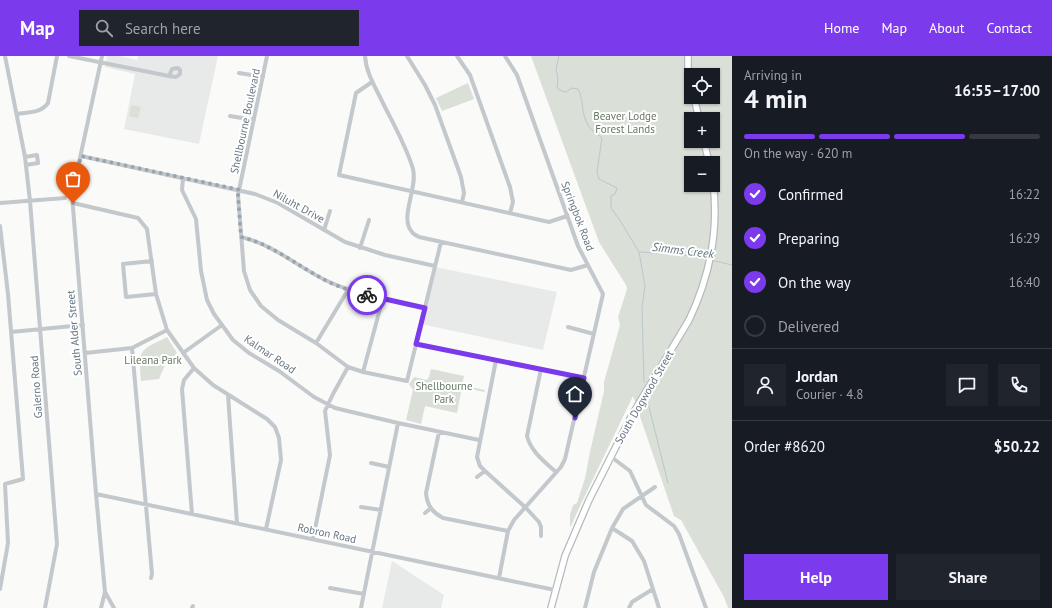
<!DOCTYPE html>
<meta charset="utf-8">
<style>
:root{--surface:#171b24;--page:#20242c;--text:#f1f3f6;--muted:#9ea1a6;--line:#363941;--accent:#7c3aed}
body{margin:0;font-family:"PT Sans",sans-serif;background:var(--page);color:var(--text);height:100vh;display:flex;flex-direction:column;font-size:15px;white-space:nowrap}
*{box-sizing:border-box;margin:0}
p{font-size:13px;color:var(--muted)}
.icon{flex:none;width:22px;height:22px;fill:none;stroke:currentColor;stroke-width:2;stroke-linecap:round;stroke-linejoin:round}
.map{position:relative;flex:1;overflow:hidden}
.panel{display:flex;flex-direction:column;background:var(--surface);width:320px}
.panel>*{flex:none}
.buttons{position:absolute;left:684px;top:12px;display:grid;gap:8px}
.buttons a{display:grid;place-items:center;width:36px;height:36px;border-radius:0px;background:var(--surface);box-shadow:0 1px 3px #0004;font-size:20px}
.pin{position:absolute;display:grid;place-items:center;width:34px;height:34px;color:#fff;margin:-41px -17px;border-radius:50% 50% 50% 0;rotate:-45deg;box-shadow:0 0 4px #0007}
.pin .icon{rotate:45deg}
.courier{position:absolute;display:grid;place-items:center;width:40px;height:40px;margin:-20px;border:3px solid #7c3aed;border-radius:50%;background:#fff;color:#222;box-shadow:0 1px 5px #0007}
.headline em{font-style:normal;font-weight:700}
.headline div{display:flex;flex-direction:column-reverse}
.headline{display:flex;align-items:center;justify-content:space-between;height:68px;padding:0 12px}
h1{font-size:26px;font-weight:700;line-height:30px}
.bar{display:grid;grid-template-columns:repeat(4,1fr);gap:6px 4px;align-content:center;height:48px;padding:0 12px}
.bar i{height:5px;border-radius:3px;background:var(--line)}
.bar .current{background:var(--accent)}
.bar p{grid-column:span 4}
.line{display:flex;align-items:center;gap:10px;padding:0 12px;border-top:1px solid var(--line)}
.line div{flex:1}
.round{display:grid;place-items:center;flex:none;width:42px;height:42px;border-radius:0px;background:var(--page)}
ol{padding:0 12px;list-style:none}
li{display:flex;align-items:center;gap:12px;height:44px}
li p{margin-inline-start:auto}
li .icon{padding:4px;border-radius:50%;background:var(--accent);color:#fff;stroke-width:4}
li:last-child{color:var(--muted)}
li i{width:22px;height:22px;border:2px solid var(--line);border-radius:50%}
.action{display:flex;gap:8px;margin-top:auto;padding:8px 12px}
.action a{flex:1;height:46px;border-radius:0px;background:var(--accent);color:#fff;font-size:16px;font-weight:700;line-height:46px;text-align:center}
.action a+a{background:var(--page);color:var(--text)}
header{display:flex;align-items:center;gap:24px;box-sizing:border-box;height:56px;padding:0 20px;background:var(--accent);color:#fff}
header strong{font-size:19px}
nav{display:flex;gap:22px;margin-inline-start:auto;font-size:14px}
.search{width:280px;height:36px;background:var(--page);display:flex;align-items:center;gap:10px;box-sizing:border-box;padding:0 14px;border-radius:0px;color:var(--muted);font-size:15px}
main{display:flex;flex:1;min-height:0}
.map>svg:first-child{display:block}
.built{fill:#e8e9e9}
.green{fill:#dadfd7;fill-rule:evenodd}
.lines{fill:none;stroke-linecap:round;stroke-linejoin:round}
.stream{stroke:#bbc7cb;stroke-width:1}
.major-casing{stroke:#b5babe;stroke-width:8}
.minor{stroke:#c3c8cc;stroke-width:4}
.major{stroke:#fff;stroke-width:5.5}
.done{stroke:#99a4ac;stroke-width:4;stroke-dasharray:0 7.2}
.route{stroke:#7c3aed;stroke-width:5}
.labels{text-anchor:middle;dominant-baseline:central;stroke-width:4;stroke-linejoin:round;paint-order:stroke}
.park-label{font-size:11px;fill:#687a64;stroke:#fff}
.street-label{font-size:11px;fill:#657683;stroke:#fff}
.water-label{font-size:12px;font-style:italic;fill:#60757c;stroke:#fff}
</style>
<header>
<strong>Map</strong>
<div class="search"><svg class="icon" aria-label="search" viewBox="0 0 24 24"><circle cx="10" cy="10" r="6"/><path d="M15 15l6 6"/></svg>Search here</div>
<nav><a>Home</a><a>Map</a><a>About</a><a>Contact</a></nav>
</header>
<main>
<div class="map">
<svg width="732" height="552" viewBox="0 0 732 552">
<rect width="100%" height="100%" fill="#fafaf8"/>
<path class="built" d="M107,0H120L137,4L138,0H218L199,88L124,73L135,18L105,11Z
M435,211L557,236L543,294L421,268Z
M392,505L444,539L441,552H382Z"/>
<path class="green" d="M531,0H732V552H728L724,541L681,464L674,460L633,340L580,450L571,470H570V459L573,449L577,447L585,422L590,396L604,335V326L620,269L618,261L627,233L626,229L599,186ZM691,19H713V41H691ZM691,63H713V85H691ZM691,107H713V129H691Z
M468,27L474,43L442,55L436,42Z
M131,49L141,51L138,62L129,60Z
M167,281L177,297L165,309L159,323L141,325C138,293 139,295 167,281Z
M431,313L464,320L462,329L485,334L484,336L462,331L457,357L425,350L421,368L406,364L413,334L409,328L414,321L427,324L429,321Z"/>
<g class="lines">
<path class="stream" d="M559,0L556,13L558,23L557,31L559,34L566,36L572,32L578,33C584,44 581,58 588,69C591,74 597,78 602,82L597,116L599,123L617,132L615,138L611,140V152L621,166L639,196L645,230L642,252L644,326
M640,196L683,199L708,203
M711,204L732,209
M647,343L668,427"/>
<g class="major-casing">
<path id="major" d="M688,0V12L691,26
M694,41L699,63
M704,85L709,107
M551,552L565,500L589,444L632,359L689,264C710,220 719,174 713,126"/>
</g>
<path class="minor" d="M5,0L25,101L30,145L57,488L45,552
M69,0L169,20L176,21L180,18V14L178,12L172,13L169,20
M102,0L72,139L96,438L105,536L114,552
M267,0L238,139L244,215L250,234L261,250L278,264L316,287L348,311L363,316L407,325L441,186
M365,0C366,16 374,29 381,43C392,66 406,89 413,113C418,132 399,162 412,176C413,178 417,180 419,181L571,214L588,209
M407,0L425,29L435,49L461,121L464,137L462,146
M457,0L470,19L510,131L513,146L510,157
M239,17L263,21
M372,26L356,37L339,119L549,166L567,160
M17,58C29,56 41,57 48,47L57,0
M230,60L254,64
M81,100L255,138L278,147L345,186L385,199L435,210
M25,101L37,99L38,107L26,109
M183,122L182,134L196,163L201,215L207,244L214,258L233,284L249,297L279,315L314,341L335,352L398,367L479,384
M0,147L65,142
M73,147L138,162L147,173L156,238L167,274L194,312L213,329L267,363L275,371L279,382L281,404L266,473
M0,170L8,238L23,423L5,428L8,487L0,533
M324,174L330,155
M241,181C272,188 297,210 325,224C356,239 391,244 425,252
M360,192L369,164
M152,205L123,208L126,241L156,238
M568,271L594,278
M11,276L83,269
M316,287L348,234
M416,288L584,322
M132,292L152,518L151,522
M85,297L132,292L167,274
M183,297L222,269
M496,304L477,401L480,410L485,415L525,451L539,466L541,471V480
M541,313L527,380C531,396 545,406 556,416
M363,316L383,242
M228,339L237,467
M439,376L426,437C427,449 432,456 443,462L508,475
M610,400L630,415L646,449L674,470L679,478L706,552
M371,407L389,411
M477,421L485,415
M96,438L555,534
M361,451L381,454
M425,457L430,453
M192,458L182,333L184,324L194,312
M612,472L632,485L644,505L659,552
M313,483L330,399L325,355L333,338L348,311
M499,522L508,475L514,464L561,411L565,403L603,238L578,190L517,19L505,0
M330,532L364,538
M101,552L105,536
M192,552L193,550
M361,552L398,367
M585,552L594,516L612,472L623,453L655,431
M629,552L632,546L653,533"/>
<use href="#major" class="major"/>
</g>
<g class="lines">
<path class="done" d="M73,147L72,139L81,100L240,134L238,139L241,181C271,188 297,209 323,223C337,231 352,235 367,239"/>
<path class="route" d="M367,239L425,252L416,288L584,322L575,362"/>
</g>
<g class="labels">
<g class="park-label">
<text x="625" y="60">Beaver Lodge<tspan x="625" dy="13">Forest Lands</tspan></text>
<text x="153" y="304">Lileana Park</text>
<text x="444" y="330">Shellbourne<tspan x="444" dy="13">Park</tspan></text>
</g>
<g class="street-label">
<text transform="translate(245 65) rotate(-78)">Shellbourne Boulevard</text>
<text transform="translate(299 150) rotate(29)">Niluht Drive</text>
<text transform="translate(578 160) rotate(69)">Springbok Road</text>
<text transform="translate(74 277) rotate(-95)">South Alder Street</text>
<text transform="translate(270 298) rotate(34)">Kalmar Road</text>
<text transform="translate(36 331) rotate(-94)">Galerno Road</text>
<text transform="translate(644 341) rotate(-60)">South Dogwood Street</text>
<text transform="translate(327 477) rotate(12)">Robron Road</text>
</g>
<g class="water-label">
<text transform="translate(683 194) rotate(7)">Simms Creek</text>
</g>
</g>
</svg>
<div class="buttons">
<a><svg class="icon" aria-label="locate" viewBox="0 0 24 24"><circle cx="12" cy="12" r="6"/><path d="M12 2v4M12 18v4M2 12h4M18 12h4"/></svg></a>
<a>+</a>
<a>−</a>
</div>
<div class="pin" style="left:73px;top:147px;background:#ea580c"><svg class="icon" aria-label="bag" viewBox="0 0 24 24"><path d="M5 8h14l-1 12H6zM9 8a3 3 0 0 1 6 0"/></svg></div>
<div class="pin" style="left:575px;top:362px;background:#1f2937"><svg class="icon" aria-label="home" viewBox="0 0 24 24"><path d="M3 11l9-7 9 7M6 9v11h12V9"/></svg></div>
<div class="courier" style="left:367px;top:239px"><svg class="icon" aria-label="bike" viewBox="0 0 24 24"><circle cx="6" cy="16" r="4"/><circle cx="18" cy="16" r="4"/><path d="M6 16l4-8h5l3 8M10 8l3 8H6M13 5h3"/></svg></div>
</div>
<section class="panel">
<div class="headline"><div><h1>4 min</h1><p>Arriving in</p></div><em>16:55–17:00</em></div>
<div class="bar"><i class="current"></i><i class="current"></i><i class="current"></i><i></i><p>On the way · 620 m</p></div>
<ol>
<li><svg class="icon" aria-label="check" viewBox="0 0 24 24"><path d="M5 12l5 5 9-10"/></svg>Confirmed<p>16:22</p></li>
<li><svg class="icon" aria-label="check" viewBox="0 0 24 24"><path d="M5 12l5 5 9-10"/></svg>Preparing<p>16:29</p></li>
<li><svg class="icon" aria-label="check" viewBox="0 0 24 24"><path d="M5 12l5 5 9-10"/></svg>On the way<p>16:40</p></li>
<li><i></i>Delivered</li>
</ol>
<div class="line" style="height:72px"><a class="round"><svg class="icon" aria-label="person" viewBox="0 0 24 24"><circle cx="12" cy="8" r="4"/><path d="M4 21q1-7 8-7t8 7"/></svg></a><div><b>Jordan</b><p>Courier · 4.8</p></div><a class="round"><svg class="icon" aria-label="chat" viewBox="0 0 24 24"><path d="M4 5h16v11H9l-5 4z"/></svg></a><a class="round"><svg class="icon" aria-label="phone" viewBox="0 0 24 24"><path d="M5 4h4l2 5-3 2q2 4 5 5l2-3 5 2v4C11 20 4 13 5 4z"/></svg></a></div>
<div class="line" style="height:52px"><div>Order #8620</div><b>$50.22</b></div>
<div class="action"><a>Help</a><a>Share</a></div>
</section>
</main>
